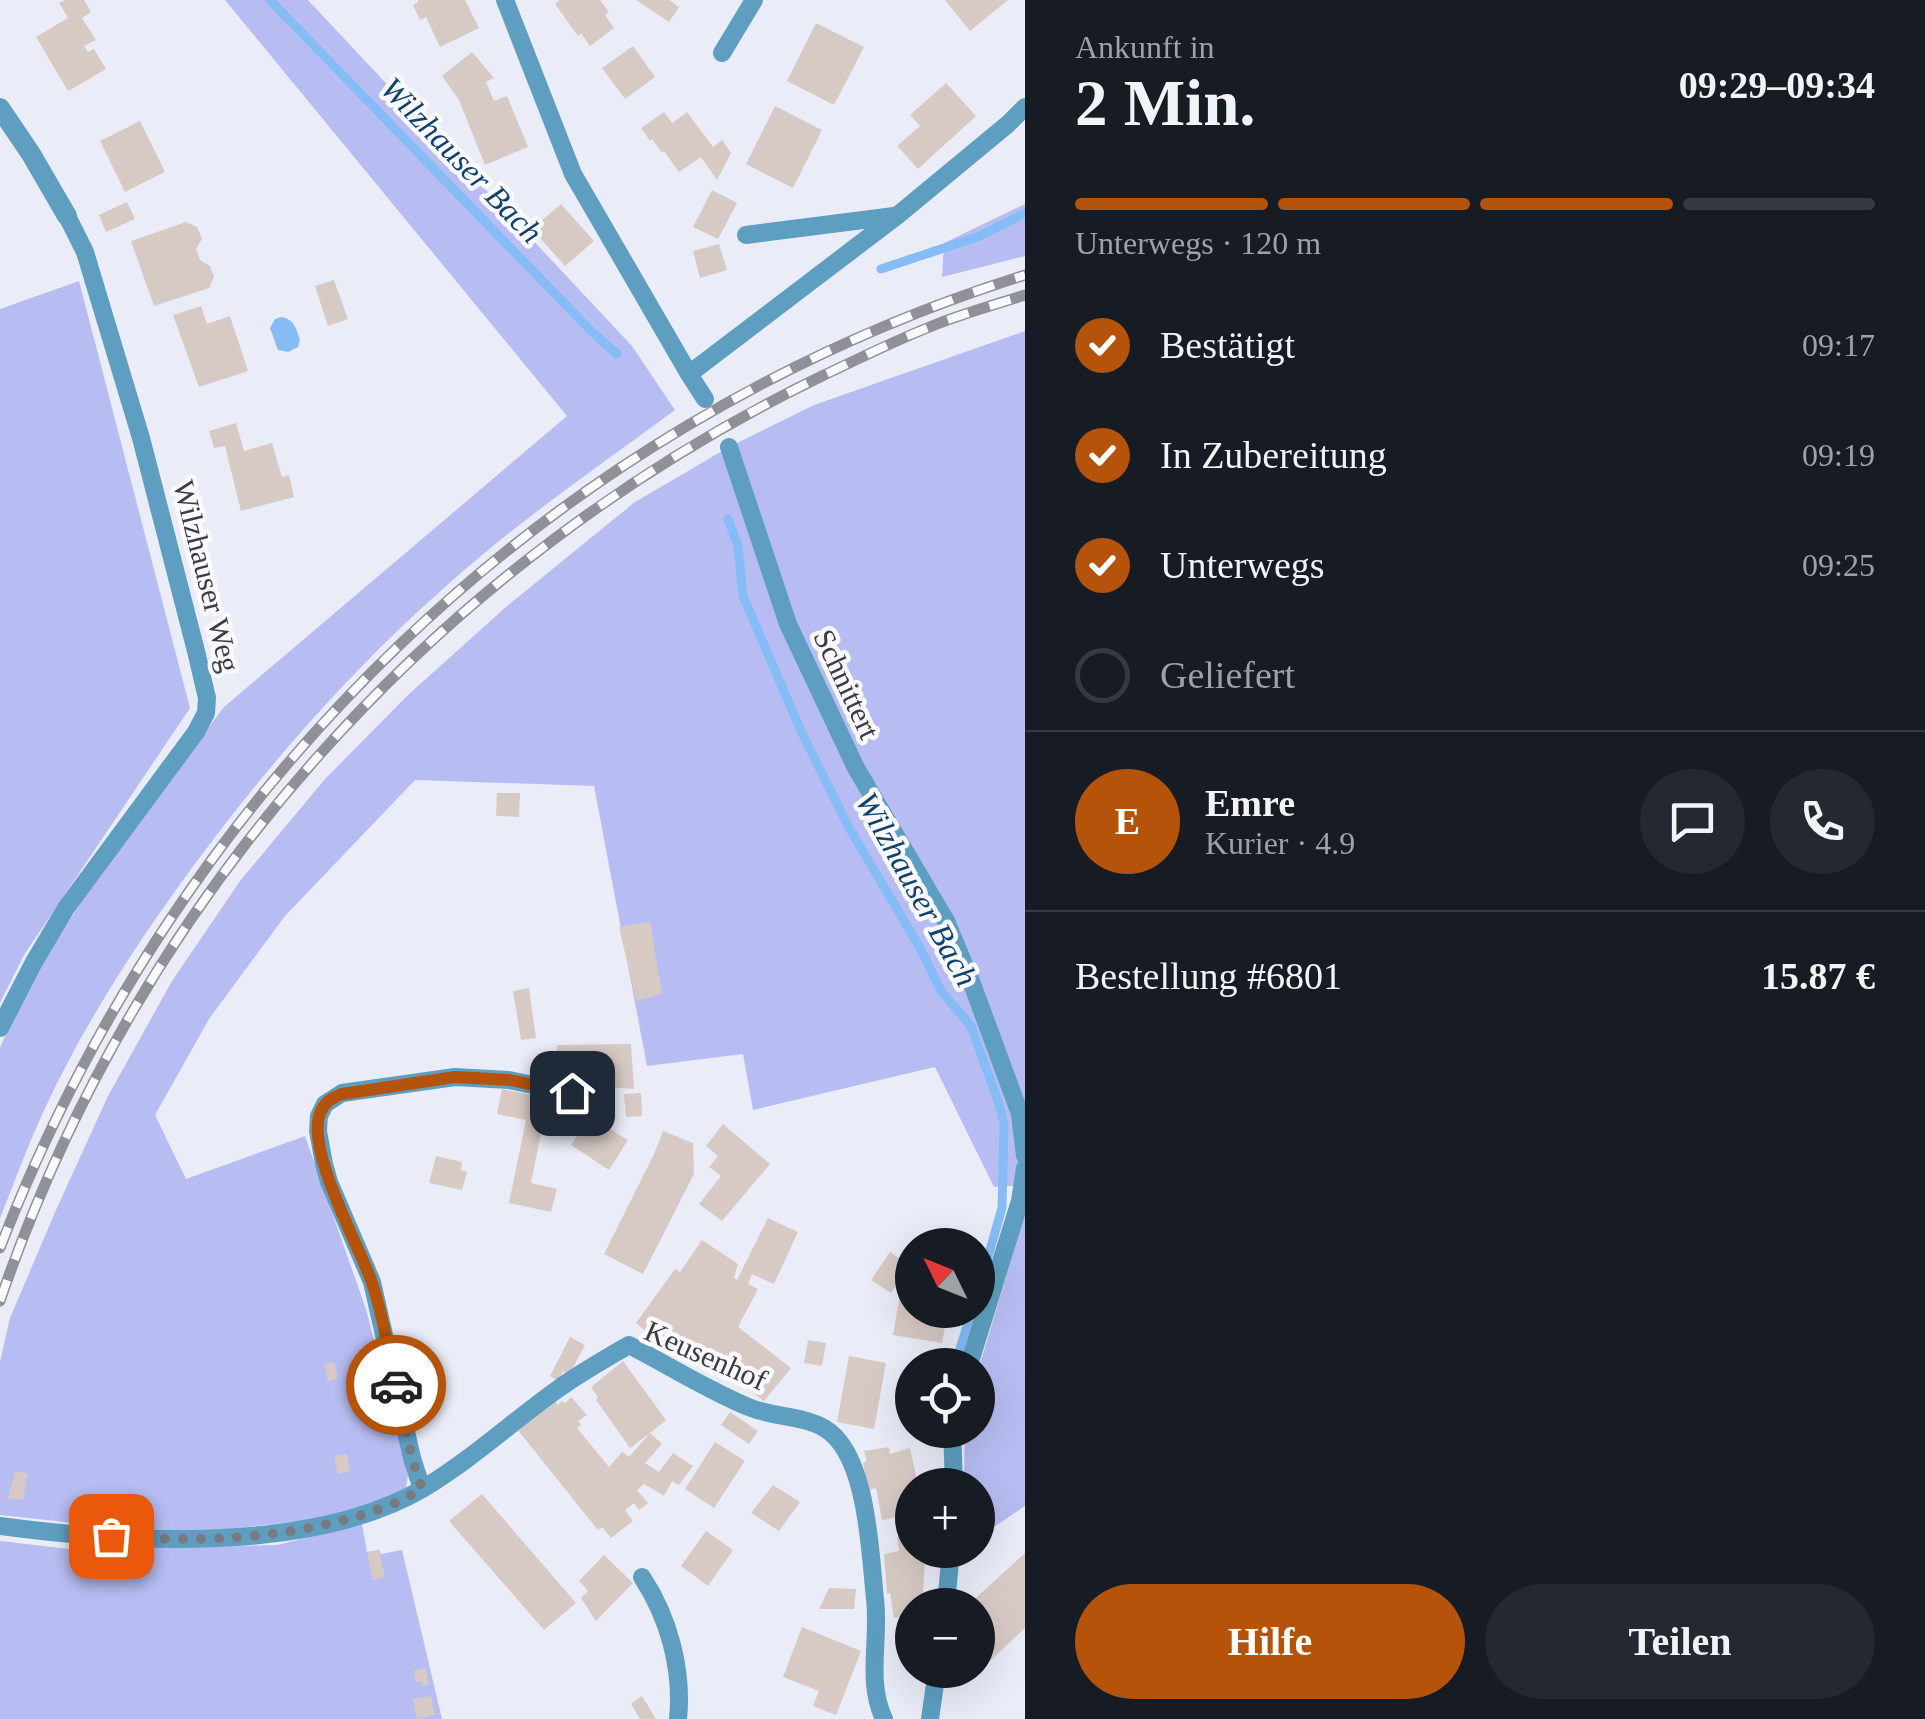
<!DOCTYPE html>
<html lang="de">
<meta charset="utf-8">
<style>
:root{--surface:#171b24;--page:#242831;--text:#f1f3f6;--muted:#9ea1a6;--line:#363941;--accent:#b45309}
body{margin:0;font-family:Georgia,serif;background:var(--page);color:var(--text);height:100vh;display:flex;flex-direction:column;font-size:38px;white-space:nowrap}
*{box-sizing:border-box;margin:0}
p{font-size:32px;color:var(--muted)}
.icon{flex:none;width:55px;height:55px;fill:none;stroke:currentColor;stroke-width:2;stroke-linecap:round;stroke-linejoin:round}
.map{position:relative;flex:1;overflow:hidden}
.drawer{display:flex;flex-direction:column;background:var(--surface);width:900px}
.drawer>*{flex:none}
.needle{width:65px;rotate:313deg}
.buttons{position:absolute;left:895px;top:1228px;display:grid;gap:20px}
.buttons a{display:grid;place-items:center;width:100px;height:100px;border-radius:50%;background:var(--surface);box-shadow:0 10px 40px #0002;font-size:50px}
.pin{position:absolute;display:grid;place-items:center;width:85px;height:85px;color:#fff;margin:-42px;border-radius:20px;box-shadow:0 5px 15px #0006}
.courier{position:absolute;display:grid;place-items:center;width:100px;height:100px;margin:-50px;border:8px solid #b45309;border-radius:50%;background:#fff;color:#222;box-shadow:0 2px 12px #0007}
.headline em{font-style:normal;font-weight:700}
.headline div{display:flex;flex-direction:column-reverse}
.headline{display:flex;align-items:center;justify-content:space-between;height:170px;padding:0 50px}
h1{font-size:65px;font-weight:700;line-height:75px}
.bar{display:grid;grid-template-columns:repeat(4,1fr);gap:15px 10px;align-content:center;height:120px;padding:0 50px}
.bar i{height:12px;border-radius:8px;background:var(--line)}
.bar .on{background:var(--accent)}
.bar p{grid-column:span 4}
.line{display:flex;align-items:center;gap:25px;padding:0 50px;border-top:2px solid var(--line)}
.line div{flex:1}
.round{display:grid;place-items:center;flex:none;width:105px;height:105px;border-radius:52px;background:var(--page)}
ol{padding:0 50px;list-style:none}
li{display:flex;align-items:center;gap:30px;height:110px}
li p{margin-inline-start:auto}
li .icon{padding:10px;border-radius:50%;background:var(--accent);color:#fff;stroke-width:4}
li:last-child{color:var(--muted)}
li i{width:55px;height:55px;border:5px solid var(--line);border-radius:50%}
.button{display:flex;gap:20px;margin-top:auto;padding:20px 50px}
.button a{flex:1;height:115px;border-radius:60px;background:var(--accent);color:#fff;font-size:40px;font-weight:700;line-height:115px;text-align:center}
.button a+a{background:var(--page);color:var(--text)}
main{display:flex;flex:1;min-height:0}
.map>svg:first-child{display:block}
.green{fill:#b7bdf2}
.water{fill:#85bcf6}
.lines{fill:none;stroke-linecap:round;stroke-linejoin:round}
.stream{stroke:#85bcf6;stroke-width:9}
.building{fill:#d7cac5}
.service{stroke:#5e9fc1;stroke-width:18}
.minor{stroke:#5e9fc1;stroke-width:20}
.rail-casing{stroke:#8f9098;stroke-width:11}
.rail{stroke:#f9f9fe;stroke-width:8;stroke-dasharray:22;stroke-linecap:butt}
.done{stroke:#797a81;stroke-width:10;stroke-dasharray:0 18}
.route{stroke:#b45309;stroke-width:12}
.labels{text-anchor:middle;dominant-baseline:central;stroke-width:9;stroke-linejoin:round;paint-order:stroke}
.street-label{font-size:30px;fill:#3c3c41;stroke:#f9f9fe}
.water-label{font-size:32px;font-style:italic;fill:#10426f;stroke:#f9f9fe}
</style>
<main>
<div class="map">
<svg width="1025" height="1719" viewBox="0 0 1025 1719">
<rect width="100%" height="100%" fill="#eaecf8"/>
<path class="green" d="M225,0H308L632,346L675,410C610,458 543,504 481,556C372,647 282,747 197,861C140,938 87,1019 46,1106C29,1142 15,1181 0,1218V1048L14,1014L44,959L110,858L224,707L567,416Z
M1025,204V256L942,277L944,243Z
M79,281L190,708L24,955L0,1003V309Z
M1025,331V1185L994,1187L935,1067L753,1110L743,1054L647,1066L594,786L415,780L285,916L209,1019L155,1115L186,1179L305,1136L366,1309L408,1474L406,1488L393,1496L327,1518L211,1531L131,1529L0,1515V1362L10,1318L56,1210L108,1096L172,981L240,881L325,779L408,695L507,606L635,502L729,447L814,405Z
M1025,1213V1506L978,1538V1485H964L965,1430H978V1371Z
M362,1524L367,1552L379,1550L381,1554L402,1550L442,1719H0V1541L69,1549L277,1545Z"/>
<path class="water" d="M281,317C295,319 296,329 300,340L298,347L288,352L278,350L270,328L275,319Z"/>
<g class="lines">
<path class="stream" d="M270,0L593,333L617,354
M881,269L980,236L1025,213
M728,519L738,546L743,596L801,731L848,826L920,948L941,991L971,1026L998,1101L1004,1123L1002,1208L978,1292
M955,1365L972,1310"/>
</g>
<path class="building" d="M65,0H84L91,12L82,18L96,40L84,46L88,52L94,49L106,69L68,91L36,37L68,18L59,3Z
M418,0H465L479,28L440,47L426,17L420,20L413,5L418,2Z
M560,0H600L609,12L605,15L614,28L590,46L581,33L578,36L555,4Z
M636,0H669L679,7L669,22Z
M945,0H1008L970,31Z
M816,23L864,47L834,105L787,81Z
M633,46L655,77L625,99L602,68Z
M472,52L494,78L486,82L494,101L507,96L528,147L485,165L459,100L442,76Z
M946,83L976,116L918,169L897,146L920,126L910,115Z
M775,106L822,130L793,188L746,164Z
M664,112L672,123L687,112L713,147L722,140L731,153L717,180L701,157L679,172L664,151L662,153L652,139L650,141L641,128Z
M140,121L165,172L125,192L100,141Z
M712,190L737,203L718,239L693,227Z
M127,202L135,219L106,232L99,215Z
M561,204L594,241L565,266L532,229Z
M186,222L197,227L202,239L196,249L200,260L210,266L214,277L209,288L154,306L131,241Z
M719,244L727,270L700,278L693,251Z
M334,280L348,319L328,326L315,286Z
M201,306L207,324L230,316L248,371L199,387L173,315Z
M236,423L244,451L272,443L282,477L289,475L294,497L241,511L225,446L214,448L209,431Z
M497,793H520L519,817L496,816Z
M650,922L662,994L636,1001L619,927Z
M529,988L536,1038L521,1040L513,991Z
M631,1044L634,1089L553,1083L557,1045Z
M502,1089L561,1101L557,1126L543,1123L531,1183L557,1189L551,1212L509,1203L526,1120L497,1114Z
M641,1093L642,1116L626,1117L624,1094Z
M590,1117L628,1140L609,1170L571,1145Z
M723,1124L770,1164L722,1221L699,1204L721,1176L709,1167L718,1156L706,1146Z
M663,1131L693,1143L694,1174L643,1274L604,1254L654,1154Z
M436,1156L462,1162L461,1170L467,1172L462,1190L429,1183Z
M768,1218L798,1232L774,1284L752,1274L748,1284L758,1289L738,1327L791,1368L764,1401L668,1330L659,1343L636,1323L675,1269L680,1272L702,1240L738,1264L734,1278L737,1280Z
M890,1252L910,1265L891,1293L871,1280Z
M901,1288L912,1290V1310H948L942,1343L893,1335Z
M570,1337L585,1345L569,1375L563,1371L558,1381L550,1376Z
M808,1340L826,1343L822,1366L804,1363Z
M849,1356L886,1363L874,1429L837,1422Z
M623,1361L666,1420L650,1433L662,1444L645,1463L659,1472L673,1453L693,1466L679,1485L672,1481L664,1496L644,1484L637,1490L648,1503L639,1510L634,1503L625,1510L633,1521L611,1538L602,1527L598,1530L517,1429L553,1399L558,1405L562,1401L565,1403L571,1397L587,1415L578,1421L581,1425L577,1428L609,1467L622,1452L629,1457L650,1433L630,1448L596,1400L598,1397L591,1387Z
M334,1362L338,1378L328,1381L324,1365Z
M730,1412L758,1431L749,1444L721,1425Z
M715,1442L745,1461L714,1508L685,1489Z
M889,1447L890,1454L910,1448L917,1480L936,1477L937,1485H912V1515L882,1520L876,1488L868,1490L863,1463L867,1461L864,1451Z
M347,1454L350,1471L338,1474L334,1456Z
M15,1471L28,1474L23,1500L8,1498Z
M773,1485L800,1502L779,1531L751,1513Z
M482,1494L576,1603L544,1630L449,1521Z
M706,1531L733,1550L708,1586L681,1566Z
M912,1534V1550H926L922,1605H912V1615L894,1618L890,1593L887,1594L884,1554L899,1551L897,1537Z
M379,1550L385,1577L373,1580L367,1553Z
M1025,1553V1628L988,1663L978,1652V1641L991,1629L978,1615V1605H968Z
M604,1555L633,1583L596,1621L581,1598L588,1591L579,1581Z
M829,1588L856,1589L854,1609H819Z
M802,1627L861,1651L836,1715L813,1706L819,1691L783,1677Z
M426,1668L429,1684L423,1686L421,1681L416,1682L413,1671Z
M431,1696L435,1715L417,1719L413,1699Z
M642,1696L656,1719H640L631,1704Z"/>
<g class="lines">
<path class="service" d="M505,0L573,174L689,374
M722,53L754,0
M746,235L894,216
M705,399L689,374L898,215L1008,124L1025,107
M729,447L788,624L856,768L946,921L971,981L1020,1114L1025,1156
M0,1028L34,962L66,908L196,732L206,713L207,698L196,651L141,438L85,252L67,216
M969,1365L1020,1201L1025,1168
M952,1430L954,1485
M422,1489L412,1458L372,1282L329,1182L324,1164L318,1131L319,1116L325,1104L342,1093L455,1077L509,1080L571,1093
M0,1526C125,1543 312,1554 424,1488C472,1459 513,1421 558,1389C580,1373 605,1359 629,1345C668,1365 711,1392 751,1408C774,1417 803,1416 824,1428C868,1453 870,1554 875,1599C880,1640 866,1681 884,1719
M642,1577C669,1618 683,1670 678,1719
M946,1605L951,1550
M930,1719L937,1670"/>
<path class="minor" d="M0,108L31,154L67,216"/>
<g class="rail-casing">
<path id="rail" d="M0,1248C179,785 548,424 1025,275
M0,1301C138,896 436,562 822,376C858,359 894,341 932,326C962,314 994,305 1025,295"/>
</g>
<use href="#rail" class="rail"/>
</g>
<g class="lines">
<path class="done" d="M111,1536C200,1543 296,1539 380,1509C395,1504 409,1496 422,1489L412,1458L396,1385"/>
<path class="route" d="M396,1385C388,1350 383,1313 371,1280C357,1242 306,1150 320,1113C324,1103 333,1097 342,1094L455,1077L510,1080L572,1093"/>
</g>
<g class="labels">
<g class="street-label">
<text transform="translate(207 576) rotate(76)">Wilzhauser Weg</text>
<text transform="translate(847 684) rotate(65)">Schnittert</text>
<text transform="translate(706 1355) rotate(24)">Keusenhof</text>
</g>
<g class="water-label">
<text transform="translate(462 160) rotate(46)">Wilzhauser Bach</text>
<text transform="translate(917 889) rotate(61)">Wilzhauser Bach</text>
</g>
</g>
</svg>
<div class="buttons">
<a><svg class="needle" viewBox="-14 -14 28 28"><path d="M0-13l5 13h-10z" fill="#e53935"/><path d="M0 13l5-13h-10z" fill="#9ea1a6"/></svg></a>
<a><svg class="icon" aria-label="locate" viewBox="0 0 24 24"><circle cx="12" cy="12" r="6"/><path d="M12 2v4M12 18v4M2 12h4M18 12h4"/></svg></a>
<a>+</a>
<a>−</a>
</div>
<div class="pin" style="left:111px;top:1536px;background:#ea580c"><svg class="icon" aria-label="bag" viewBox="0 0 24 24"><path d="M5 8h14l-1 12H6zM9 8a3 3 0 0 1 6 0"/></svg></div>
<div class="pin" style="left:572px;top:1093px;background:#1f2937"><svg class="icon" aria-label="home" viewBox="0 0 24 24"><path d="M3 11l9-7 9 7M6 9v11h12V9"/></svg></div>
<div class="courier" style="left:396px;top:1385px"><svg class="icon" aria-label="car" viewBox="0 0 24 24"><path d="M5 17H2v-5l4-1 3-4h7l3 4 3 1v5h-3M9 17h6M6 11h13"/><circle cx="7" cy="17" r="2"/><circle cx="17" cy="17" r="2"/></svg></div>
</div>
<section class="drawer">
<div class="headline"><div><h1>2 Min.</h1><p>Ankunft in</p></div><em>09:29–09:34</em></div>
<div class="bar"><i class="on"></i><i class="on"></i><i class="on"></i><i></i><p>Unterwegs · 120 m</p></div>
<ol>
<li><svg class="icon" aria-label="check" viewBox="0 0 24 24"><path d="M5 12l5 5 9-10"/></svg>Bestätigt<p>09:17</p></li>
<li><svg class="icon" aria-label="check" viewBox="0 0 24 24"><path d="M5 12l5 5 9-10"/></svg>In Zubereitung<p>09:19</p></li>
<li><svg class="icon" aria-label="check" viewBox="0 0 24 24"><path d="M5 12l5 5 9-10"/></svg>Unterwegs<p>09:25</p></li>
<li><i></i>Geliefert</li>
</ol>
<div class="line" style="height:180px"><b class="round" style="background:var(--accent);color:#fff">E</b><div><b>Emre</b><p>Kurier · 4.9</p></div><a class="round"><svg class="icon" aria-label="chat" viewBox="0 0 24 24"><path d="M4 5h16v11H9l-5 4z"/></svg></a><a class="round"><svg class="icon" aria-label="phone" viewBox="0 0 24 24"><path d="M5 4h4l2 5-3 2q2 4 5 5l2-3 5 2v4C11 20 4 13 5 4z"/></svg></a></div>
<div class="line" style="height:130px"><div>Bestellung #6801</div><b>15.87 €</b></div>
<div class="button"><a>Hilfe</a><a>Teilen</a></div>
</section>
</main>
